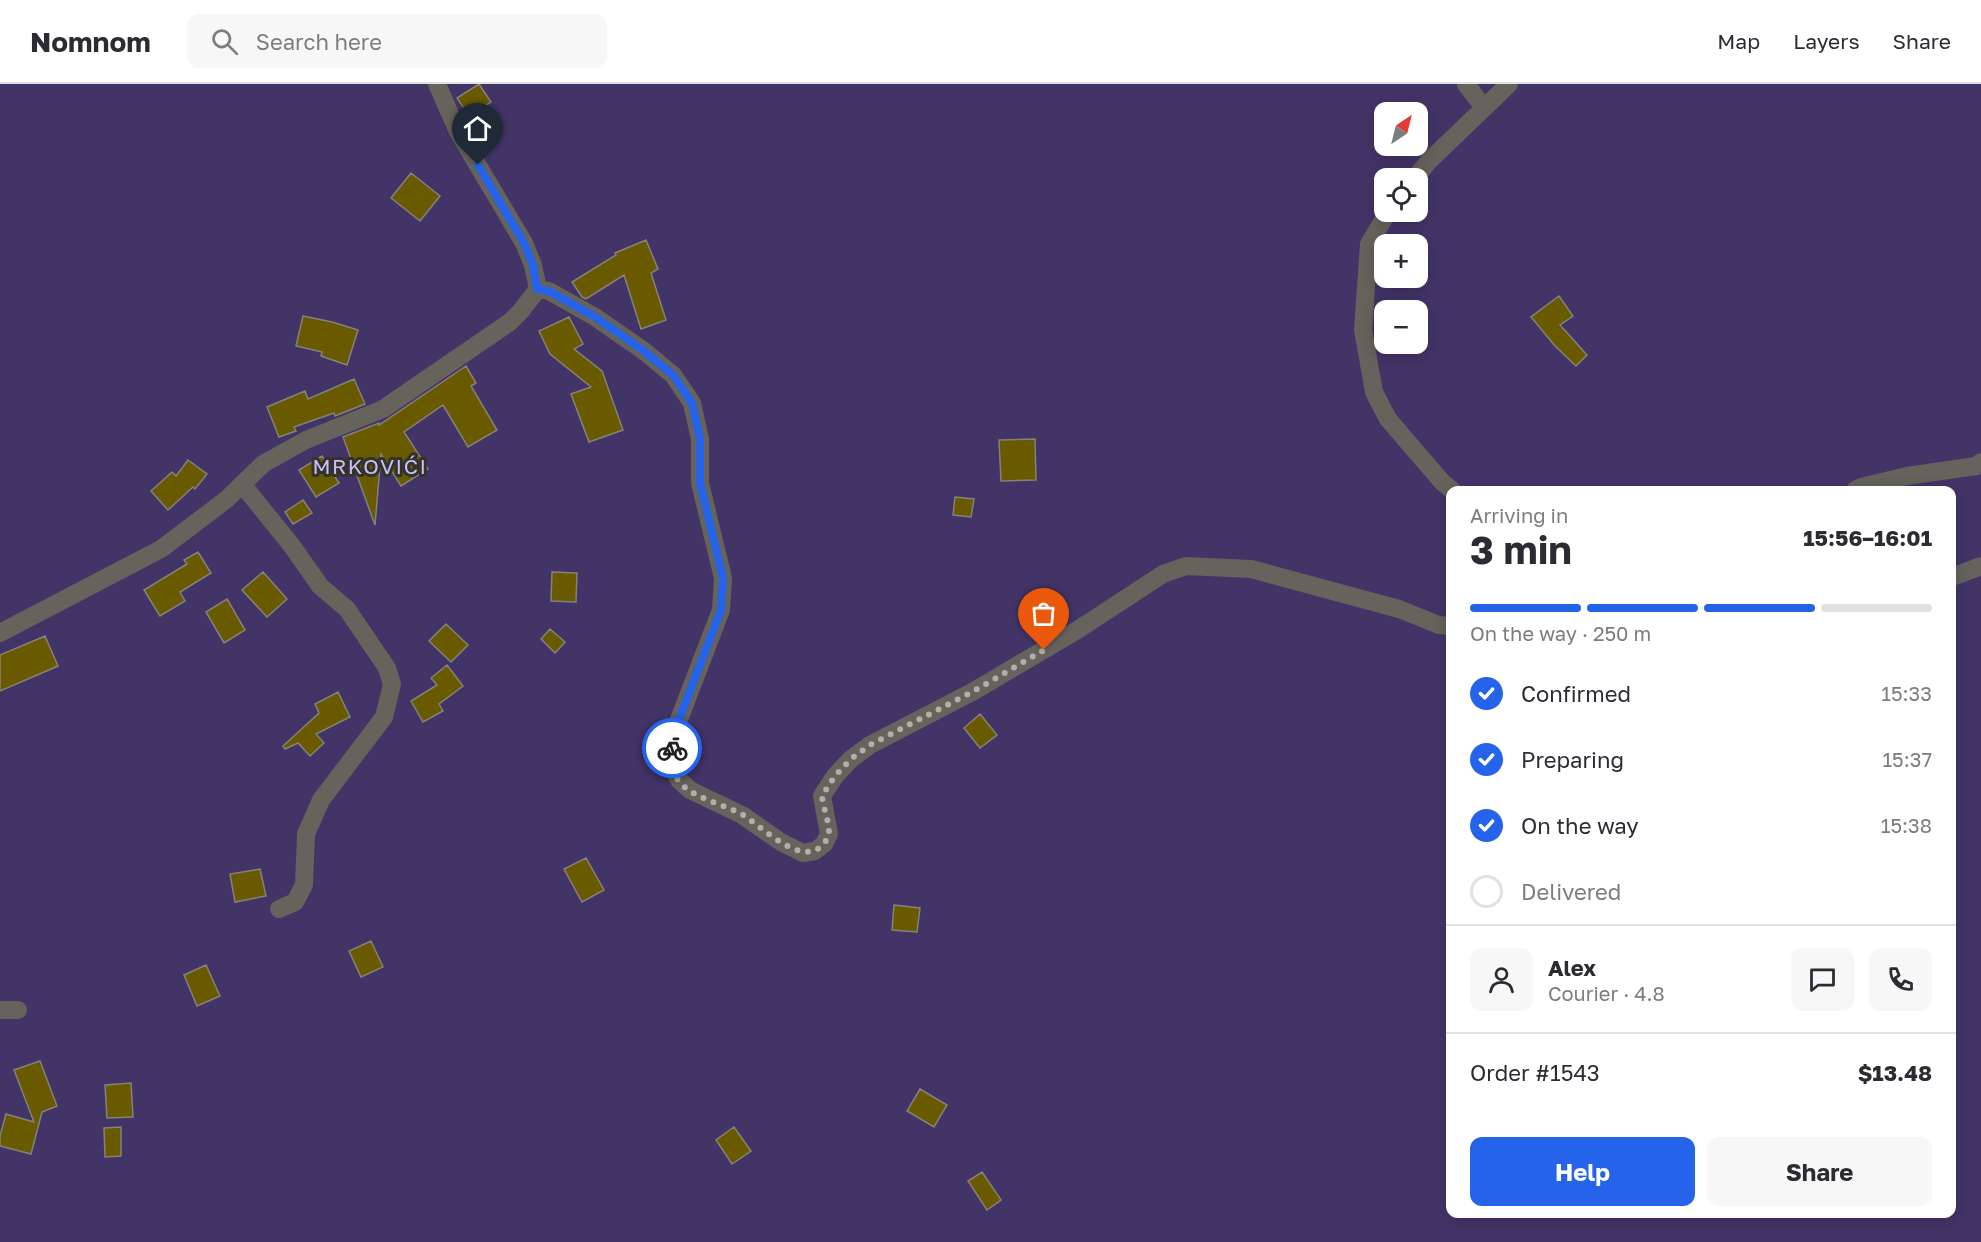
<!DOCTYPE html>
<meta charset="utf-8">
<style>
:root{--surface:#fff;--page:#f7f7f7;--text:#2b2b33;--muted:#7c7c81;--line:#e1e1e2;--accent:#2563eb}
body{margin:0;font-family:"Golos Text",sans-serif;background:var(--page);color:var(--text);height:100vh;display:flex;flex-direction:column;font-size:22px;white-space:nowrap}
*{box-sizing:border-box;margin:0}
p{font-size:20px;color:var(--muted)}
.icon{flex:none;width:33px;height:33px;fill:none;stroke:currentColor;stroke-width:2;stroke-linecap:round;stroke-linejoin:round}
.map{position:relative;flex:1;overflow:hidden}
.panel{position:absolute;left:1446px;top:402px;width:510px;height:732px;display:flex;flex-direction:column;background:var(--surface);border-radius:12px;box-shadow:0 3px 15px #0003}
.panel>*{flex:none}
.needle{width:39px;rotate:35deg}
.fabs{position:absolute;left:1374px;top:18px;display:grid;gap:12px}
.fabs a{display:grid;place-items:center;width:54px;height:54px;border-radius:12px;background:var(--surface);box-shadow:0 3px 15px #0003;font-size:30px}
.pin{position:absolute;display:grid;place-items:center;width:51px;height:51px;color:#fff;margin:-62px -26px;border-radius:50% 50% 50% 0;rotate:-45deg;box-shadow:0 0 6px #0007}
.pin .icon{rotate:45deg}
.courier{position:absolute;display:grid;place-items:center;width:60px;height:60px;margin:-30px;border:4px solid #2563eb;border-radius:50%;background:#fff;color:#222;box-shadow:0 2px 8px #0007}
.head em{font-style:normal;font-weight:700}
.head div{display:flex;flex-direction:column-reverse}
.head{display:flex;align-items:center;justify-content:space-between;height:102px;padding:0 24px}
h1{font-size:39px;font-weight:700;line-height:45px}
.bar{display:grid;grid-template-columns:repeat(4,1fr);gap:9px 6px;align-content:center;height:72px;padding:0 24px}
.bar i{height:8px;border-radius:4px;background:var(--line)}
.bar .selected{background:var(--accent)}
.bar p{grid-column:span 4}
.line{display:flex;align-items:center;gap:15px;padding:0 24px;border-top:2px solid var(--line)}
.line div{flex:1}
.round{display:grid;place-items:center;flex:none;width:63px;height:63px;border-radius:12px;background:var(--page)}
ol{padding:0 24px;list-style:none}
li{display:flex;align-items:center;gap:18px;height:66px}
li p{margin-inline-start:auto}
li .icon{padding:6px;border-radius:50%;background:var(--accent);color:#fff;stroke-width:4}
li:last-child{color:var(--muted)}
li i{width:33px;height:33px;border:3px solid var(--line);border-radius:50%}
.button{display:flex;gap:12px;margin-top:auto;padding:12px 24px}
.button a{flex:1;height:69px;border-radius:12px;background:var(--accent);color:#fff;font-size:24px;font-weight:700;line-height:69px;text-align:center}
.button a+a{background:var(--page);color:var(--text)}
header{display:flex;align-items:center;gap:36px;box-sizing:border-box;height:84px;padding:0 30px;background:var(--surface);border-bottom:2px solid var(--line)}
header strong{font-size:28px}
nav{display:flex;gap:33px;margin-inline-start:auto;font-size:21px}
.search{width:420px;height:54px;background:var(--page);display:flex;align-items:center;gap:15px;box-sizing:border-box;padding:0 21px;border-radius:12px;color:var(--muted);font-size:22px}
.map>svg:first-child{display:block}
.green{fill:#433468;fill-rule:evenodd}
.building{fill:#695a00;stroke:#84827a;stroke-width:1.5}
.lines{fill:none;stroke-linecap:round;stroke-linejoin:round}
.minor{stroke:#65635b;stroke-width:18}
.done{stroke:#b0afaa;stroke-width:6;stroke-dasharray:0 10.8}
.route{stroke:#2563eb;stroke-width:8}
.labels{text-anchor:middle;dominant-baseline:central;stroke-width:6;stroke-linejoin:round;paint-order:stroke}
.quarter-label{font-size:21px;letter-spacing:1.5px;fill:#cbbff8;stroke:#33322b}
</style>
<header>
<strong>Nomnom</strong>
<div class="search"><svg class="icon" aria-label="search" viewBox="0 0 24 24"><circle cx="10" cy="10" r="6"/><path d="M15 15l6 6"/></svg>Search here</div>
<nav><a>Map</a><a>Layers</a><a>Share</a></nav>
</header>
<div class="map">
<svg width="1981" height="1158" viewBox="0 0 1981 1158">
<rect width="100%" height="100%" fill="#33322b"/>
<path class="green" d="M0,0H1981V1158H0ZM1384,28H1418V62H1384ZM1384,94H1418V128H1384ZM1384,160H1418V194H1384ZM1384,226H1418V260H1384ZM1450,406H1952V1130H1450Z"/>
<path class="building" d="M479,0L491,18L469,32L457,14Z
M411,89L440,112L420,137L391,114Z
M646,156L658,185L651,189L666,236L641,245L624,191L586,215L582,213L572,198L616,171L615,169Z
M1559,212L1573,232L1560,241L1587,271L1576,282L1555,262L1531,233Z
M303,232L332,238L358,246L347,281L321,272L322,268L296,262Z
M569,233L583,260L574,265L602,287L623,346L589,358L571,310L591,303L550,270L539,247Z
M466,282L476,299L471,302L497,346L468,363L443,321L404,348L428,385L401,402L381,370L375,441L343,353L379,339V341Z
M354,295L365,320L335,332L334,329L294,343L296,347L279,353L267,323L305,307L308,315Z
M1035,355L1036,396L1001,397L999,356Z
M322,372L339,399L316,413L299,386Z
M188,376L207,390L195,405L193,403L168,426L151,407L172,388L176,392Z
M955,413L974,415L971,433L953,431Z
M303,416L312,429L293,440L285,428Z
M198,468L211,489L180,508L185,517L160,532L144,506L187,480L184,476Z
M263,488L287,515L267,533L242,506Z
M552,488L577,489L576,518L551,517Z
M227,515L245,546L224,559L206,528Z
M446,540L468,561L451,578L429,557Z
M550,545L565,558L555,569L541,555Z
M45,552L58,582L0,607V571Z
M447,581L463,602L439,620L443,627L423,638L411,617L437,601L431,594Z
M338,608L350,633L316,650L324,659L310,672L298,659L285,665L283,662L319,629L315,620Z
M980,630L997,651L980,664L964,644Z
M586,774L604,806L582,818L564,785Z
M260,785L266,812L235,818L230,790Z
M894,821L920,824L917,848L892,846Z
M371,857L383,883L361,893L349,867Z
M206,881L220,912L197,922L184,891Z
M40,977L57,1022L42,1028L31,1070L0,1062V1052L6,1030L34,1038L14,986Z
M131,999L133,1033L107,1034L105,1001Z
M920,1005L947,1021L934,1043L907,1027Z
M121,1043V1072L105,1073L104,1044Z
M734,1043L751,1067L732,1080L716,1056Z
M982,1088L1001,1116L987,1126L968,1097Z"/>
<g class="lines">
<path class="minor" d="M437,0L458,48L524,159L533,181L538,205
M1466,0L1484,24
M1415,94L1429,77L1509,0
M1388,128L1369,160L1363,246L1374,308L1388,335L1443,399L1452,406
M242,400L292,462L320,502L347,525L387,584L392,600L384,633L321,716L306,750L304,801L295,818L279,825
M1855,406L1861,403L1907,392L1976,382L1981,378
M1952,493L1981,482
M0,549L161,465L227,415L263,380L306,356L383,325L510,238L520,228L538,205L549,207L595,233L644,267L673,291L692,319L700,355V399L723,494L721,526L675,646L671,671L673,684L679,696L690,706L742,731L781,758L803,769L815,767L824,760L829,750L822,712L835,692L851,675L870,661L974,607L1079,545L1163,490L1186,482L1251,485L1399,525L1439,541L1450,542
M0,926H18"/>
</g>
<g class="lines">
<path class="done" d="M672,664C670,675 672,687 678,696C691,714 724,720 743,731C761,742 798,780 819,764C824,760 829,754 829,748C829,738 823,723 822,712L835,692L851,675L870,661L974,607L1044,566"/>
<path class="route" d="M478,81L524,159L533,181L537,205L549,207L595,233L644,267L673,291L692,319L700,355V399L723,494L721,526L675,646L672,664"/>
</g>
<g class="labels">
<g class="quarter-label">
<text x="370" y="382">MRKOVIĆI</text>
</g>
</g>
</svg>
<div class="fabs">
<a><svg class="needle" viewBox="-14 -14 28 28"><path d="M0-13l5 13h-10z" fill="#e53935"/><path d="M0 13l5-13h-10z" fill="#7c7c81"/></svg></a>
<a><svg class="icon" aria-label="locate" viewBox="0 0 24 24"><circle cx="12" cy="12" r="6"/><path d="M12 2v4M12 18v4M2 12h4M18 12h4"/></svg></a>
<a>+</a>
<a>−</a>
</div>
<div class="pin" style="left:1044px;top:566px;background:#ea580c"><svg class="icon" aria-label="bag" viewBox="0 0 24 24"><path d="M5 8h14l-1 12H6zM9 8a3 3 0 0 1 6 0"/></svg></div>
<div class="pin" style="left:478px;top:81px;background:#1f2937"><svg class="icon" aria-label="home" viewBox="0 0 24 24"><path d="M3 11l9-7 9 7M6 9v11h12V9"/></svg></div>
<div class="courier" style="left:672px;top:664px"><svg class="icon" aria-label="bike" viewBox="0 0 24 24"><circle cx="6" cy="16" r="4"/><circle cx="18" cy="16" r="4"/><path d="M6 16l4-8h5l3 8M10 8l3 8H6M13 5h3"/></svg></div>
<section class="panel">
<div class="head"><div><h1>3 min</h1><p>Arriving in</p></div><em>15:56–16:01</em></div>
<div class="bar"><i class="selected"></i><i class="selected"></i><i class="selected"></i><i></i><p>On the way · 250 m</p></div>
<ol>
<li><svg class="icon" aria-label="check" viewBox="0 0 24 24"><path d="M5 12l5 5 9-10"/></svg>Confirmed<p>15:33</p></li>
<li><svg class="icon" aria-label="check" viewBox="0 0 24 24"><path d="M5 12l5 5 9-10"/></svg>Preparing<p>15:37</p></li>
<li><svg class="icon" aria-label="check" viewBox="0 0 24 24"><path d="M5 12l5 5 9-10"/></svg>On the way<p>15:38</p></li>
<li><i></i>Delivered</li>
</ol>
<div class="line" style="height:108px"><a class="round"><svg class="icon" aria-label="person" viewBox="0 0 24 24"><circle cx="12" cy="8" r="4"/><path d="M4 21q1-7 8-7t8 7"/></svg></a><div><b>Alex</b><p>Courier · 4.8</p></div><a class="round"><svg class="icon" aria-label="chat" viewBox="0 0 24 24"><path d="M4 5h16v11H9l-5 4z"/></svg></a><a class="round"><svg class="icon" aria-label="phone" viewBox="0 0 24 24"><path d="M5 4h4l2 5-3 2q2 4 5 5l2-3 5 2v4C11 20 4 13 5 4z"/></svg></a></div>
<div class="line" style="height:78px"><div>Order #1543</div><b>$13.48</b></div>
<div class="button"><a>Help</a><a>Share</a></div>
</section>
</div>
